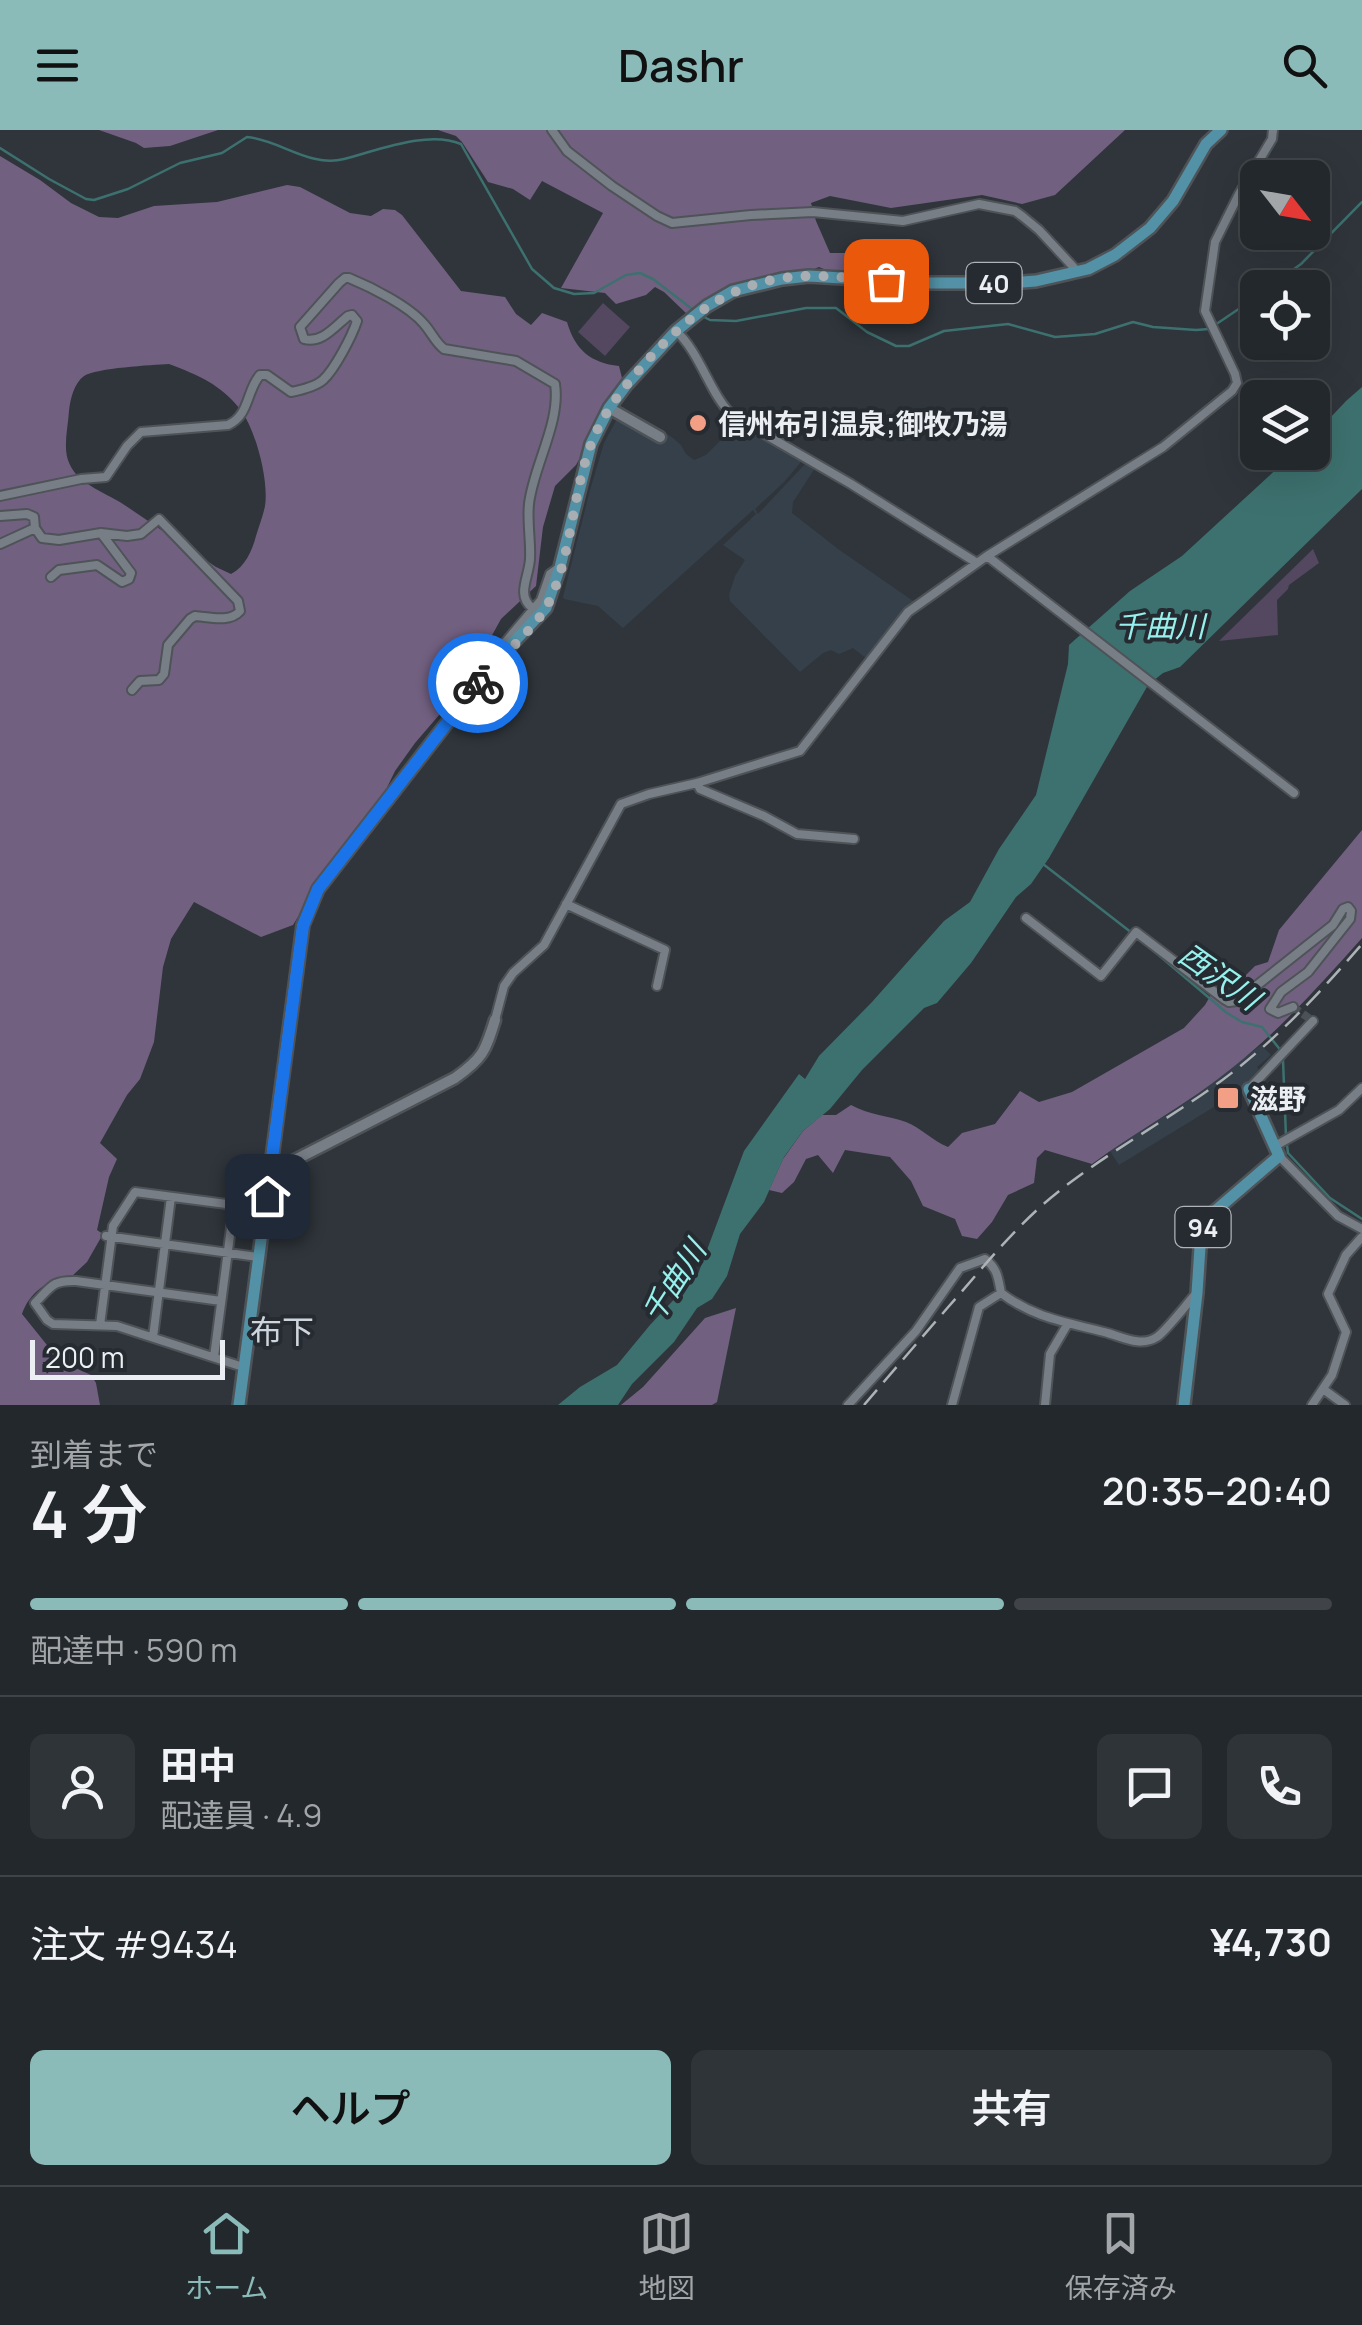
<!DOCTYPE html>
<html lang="ja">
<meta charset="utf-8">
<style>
:root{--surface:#23282c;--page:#2f3438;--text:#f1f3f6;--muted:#a3a6a9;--line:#404448;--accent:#8bbbb9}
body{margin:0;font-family:Manrope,"Noto Sans JP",sans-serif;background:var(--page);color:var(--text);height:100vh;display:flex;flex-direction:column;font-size:38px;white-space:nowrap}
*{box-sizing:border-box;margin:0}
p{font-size:32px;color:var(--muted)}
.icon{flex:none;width:55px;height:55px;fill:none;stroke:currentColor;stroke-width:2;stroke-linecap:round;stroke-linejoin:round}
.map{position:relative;height:1275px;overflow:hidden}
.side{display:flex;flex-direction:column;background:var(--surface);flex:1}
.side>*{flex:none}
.needle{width:65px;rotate:121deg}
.buttons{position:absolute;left:1240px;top:30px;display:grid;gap:20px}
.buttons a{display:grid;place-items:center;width:90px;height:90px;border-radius:15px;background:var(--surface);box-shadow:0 10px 40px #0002,0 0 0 2px var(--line);font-size:50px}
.scale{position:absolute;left:30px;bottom:25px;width:195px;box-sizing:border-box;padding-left:10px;border:5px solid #ebeff3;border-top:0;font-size:28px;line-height:35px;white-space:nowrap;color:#ebeff3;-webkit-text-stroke:8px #252b31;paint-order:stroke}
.pin{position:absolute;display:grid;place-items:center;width:85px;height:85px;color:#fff;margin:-42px;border-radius:20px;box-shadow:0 5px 15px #0006}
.courier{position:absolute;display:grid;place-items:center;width:100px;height:100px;margin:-50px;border:8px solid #1a73e8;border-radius:50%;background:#fff;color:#222;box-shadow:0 2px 12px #0007}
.summary em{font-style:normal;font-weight:600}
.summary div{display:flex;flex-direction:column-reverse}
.summary{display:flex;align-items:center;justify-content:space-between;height:170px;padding:0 30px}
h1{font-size:65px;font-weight:600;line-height:75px}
.bar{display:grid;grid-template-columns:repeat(4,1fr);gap:15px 10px;align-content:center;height:120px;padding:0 30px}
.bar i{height:12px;border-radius:8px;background:var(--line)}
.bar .current{background:var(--accent)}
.bar p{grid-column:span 4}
.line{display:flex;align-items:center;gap:25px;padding:0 30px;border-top:2px solid var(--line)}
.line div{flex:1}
.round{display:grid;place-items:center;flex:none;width:105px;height:105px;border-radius:15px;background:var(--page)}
.primary-button{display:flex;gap:20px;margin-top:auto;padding:20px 30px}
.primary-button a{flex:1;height:115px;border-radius:15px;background:var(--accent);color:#111;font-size:40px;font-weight:600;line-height:115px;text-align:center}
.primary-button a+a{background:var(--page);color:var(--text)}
header{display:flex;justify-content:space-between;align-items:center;height:130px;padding:0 30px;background:var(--accent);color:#111;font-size:45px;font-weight:600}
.tabs{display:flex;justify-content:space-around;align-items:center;height:140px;border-top:2px solid var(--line);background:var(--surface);font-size:28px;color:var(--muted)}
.tabs a{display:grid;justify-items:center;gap:5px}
.tabs .current{color:var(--accent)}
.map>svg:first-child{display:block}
.built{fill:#36404a}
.green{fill:#544760}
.forest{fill:#726081;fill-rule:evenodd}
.water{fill:#3d716f}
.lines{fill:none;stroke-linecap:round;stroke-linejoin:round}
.stream{stroke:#3d716f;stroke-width:2.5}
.street-tunnel{stroke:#4b5157;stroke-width:8;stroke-dasharray:8 4;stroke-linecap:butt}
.street-casing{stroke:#4e5358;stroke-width:12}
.secondary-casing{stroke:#4e5358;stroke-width:15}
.primary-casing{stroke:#4e5358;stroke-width:16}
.street{stroke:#787e86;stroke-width:8}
.secondary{stroke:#787e86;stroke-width:10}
.primary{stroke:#5291a6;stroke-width:11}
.rail{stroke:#adb2b6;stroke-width:2.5;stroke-dasharray:20 10;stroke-linecap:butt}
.done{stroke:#a9aeb3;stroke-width:10;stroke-dasharray:0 18}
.route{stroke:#1a73e8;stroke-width:12}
.poi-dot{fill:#f39f86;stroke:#252b31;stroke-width:4}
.labels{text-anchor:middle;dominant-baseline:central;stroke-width:8;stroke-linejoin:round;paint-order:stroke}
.shield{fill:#252b31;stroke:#b0b4b9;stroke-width:2.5}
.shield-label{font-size:25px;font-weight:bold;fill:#ebeff3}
.poi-label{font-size:28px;font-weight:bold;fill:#ebeff3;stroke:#252b31;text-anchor:start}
.water-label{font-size:30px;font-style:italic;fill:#97f0ec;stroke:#252b31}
.quarter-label{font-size:32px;fill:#ced5dd;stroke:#252b31}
</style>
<header><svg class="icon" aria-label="menu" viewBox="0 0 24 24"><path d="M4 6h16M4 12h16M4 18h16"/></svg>Dashr<svg class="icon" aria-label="search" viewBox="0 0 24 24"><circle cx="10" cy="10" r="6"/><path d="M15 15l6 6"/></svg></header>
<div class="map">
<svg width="1362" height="1275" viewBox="0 0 1362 1275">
<rect width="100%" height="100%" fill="#2f353b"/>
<path class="built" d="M624,276L625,281L665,306L667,304L673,308L681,315L686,324L694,330L706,325L726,305L722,300L731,293L729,286L801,329L800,333L784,352L755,379L758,384L806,333L815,338L793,372L792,383L838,419L916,473L903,483L867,529L853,518L839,524L831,520L823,523L800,542L730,471L729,465L735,446L745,430L723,415L756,384L753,380L623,498L598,476L564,469L563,467L590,360L604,313Z
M1261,915L1271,925L1257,937L1262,945L1225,975L1222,972L1119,1035L1110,1021L1191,969Z"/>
<path class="green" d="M603,173L630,197L605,226L578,202Z
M1313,419L1319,433L1289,455L1288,459L1277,470L1278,505L1219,511Z"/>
<path class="forest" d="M99,0H218L170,16L144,18L136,13Z
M438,0H1125L1055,65L1022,74L982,65L891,78L830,66L811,73L816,91L830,123H882L887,138C864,142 840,147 819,137L806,142L782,145L688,185L664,162L655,157L646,165L616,174L605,163L561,158L603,83L542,51L530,70L513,59L488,52L462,12L456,6Z
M0,26L40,50L71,73L99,87L118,88L154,76L217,72L287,55L300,57L350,83L371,86L383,79L395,80L402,85L461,161L505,167L516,184L531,195L542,183L567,192C575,220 591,233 619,236L623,252L576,335L555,356L543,397L536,456L501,489L464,556L415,613L395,641L379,674L337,723L293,795L261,807L194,772L171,809L163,837L154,912L140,949L127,965L100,1013L117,1029L109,1047L97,1100L103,1104L87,1132L71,1147C49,1148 29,1163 22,1184L51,1220L71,1236L91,1245L96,1253L100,1275H0ZM169,234C198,245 220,254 240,279C256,300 269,351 265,376C263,386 259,396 256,406C252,421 245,437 231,444L216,437C186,417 156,396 126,376C109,364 79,355 70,335C62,320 68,298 69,281C70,270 74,253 84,246C96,238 152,235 169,234Z
M1362,700V808C1321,854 1280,900 1232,938C1188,974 1138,1000 1092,1034L1045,1020L1037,1028L1034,1053L1008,1065L992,1092L977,1109L962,1106L955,1089L923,1076L911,1051L890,1027L845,1020L833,1043L818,1025L806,1029L794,1052L782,1063L769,1060L783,1029L803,1001L822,985H836L851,975C871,986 887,985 906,992C921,998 933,1011 948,1017L962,1003L995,994L1020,961L1039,972L1072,962L1184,898L1205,875L1212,863L1224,874L1233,875L1239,863V852L1255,836L1268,832L1279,800Z
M736,1178L717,1272L712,1275H621L643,1257L705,1188Z"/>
<path class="water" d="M1362,257V359L1180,537L1163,543L1148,555L1049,728L1031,754L1016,767L971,833L937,873L924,878L862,940L830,979L803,1001L784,1027L764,1072L740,1104L727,1146L712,1169L697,1178L674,1212L632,1254L618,1275H558L580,1257L617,1235L650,1195L698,1144L744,1021L799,944L805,949L819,926L872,872L944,791L970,772L999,719L1036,665L1068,534L1069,515L1130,461L1182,426L1294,323L1312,322L1313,306L1346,271Z"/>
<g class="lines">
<path class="stream" d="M0,18L49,49L86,69L94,70L128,59L180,33L222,23L247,7C280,10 310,38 344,29C379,20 428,0 461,14L532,139L554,158L574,164L594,163L626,145L640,143L653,149L696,182
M1268,158L1301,134L1362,72
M702,186L710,190L736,191L806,178H836L867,202L896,216H909L944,201L1008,194L1055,207L1095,204L1133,192L1153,197L1196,200L1209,199L1258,166
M1043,734L1132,803
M1142,811L1227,883L1242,892L1262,897L1282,922
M1283,930L1286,1007
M1287,1015L1288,1023L1330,1068L1362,1089"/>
<path class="street-tunnel" d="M1293,877L1313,891"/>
<g class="street-casing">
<path id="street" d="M552,0L567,21L612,56L657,86L672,93L751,85L813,82L903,91L979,74L1015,81L1022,86L1039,100L1078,142
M676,201C700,222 710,265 733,286L851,354L977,433
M0,366L81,349L106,347L127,316L141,302L228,295C250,285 246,261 260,245H267L291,262C301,260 315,257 323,250C335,239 352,206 357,191L352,185L348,186C335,196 322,214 304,209L300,197L339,153L345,148H349C371,157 409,176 424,194C432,203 435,212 444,219L516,231L555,254C561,292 533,337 529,374C527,392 531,411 530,429C529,447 516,465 532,478
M0,386L27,384L34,387L35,398L42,408L59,410L101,403L127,406L141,404L159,389L238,471L240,481C230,493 209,487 195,486L190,489L168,515L164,544L159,550L140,551L132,560
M0,414L35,398
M987,426L1294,663
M51,447L59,440L97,435L122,452L129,449L131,443L101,403
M492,531V528L541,470L550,444L560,437
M697,653L700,659L764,686L797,704L854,709
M566,774L665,820L657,856
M1026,788L1101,846L1136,802L1224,869L1229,872L1237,871L1333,795L1343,779L1348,777L1351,781L1350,789L1308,842L1281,862L1270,879L1278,883L1293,877
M495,890L504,856L513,843L544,815L621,674L649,664L697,653L800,621L908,482L987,426L1163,317L1232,261L1237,253L1235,244L1205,181L1215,112L1239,64L1272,9L1273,0
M1249,959L1313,891
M1275,1016L1339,980L1362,958
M1279,1026L1338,1086L1362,1099
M106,1106L258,1127
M221,1171L76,1151C52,1150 51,1157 35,1173L47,1190L53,1194L117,1196L243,1237
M100,1195L113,1096L135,1062L234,1075L214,1227
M153,1207L171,1067
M1323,1259L1345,1275
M848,1275L916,1201L960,1138L985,1129C998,1139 998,1148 1001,1163C1034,1188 1066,1192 1104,1202C1121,1206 1140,1218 1157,1207C1165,1202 1186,1175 1194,1166
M952,1275L979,1177L1001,1163
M1045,1275L1050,1224L1067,1195
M1312,1275L1332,1245L1346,1202L1328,1164L1346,1125L1362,1107"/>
</g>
<g class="secondary-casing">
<path id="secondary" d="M609,278L660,307
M272,1036L285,1035L455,948C483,928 485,922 495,890"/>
</g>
<g class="primary-casing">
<path id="primary" d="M239,1275L303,795L318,759L492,535L546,478L560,437L591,314L609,278L627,254L676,201L707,176L733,161L782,149L809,146L924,153H1009L1036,151L1088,139L1115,125L1150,98L1173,71L1206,14L1221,0
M1184,1275L1197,1163L1201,1102L1207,1088L1279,1026L1249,959"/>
</g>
<use href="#street" class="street"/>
<use href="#secondary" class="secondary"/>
<use href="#primary" class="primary"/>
<path class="rail" d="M864,1275C895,1239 926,1202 958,1166C989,1130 1020,1092 1058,1062C1109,1021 1168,990 1221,951C1274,912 1319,864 1362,814"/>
</g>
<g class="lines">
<path class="done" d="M478,553C498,528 534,501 548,474C572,427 572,362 592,312C604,281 625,256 647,231C692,181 739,147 810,146C835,146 860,149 886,151"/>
<path class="route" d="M267,1066L303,796L318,759L478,553"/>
</g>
<g class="poi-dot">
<circle cx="698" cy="293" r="10"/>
<rect x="1216" y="956" width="24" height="24" rx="5"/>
</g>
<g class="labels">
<g class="shield">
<rect x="966.5" y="133" width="55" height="40" rx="8"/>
<rect x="1175.5" y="1077" width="55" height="40" rx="8"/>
</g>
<g class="shield-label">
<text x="994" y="153">40</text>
<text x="1203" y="1097">94</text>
</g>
<g class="poi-label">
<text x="718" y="293">信州布引温泉;御牧乃湯</text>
<text x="1250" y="968">滋野</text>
</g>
<g class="water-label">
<text x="1160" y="495">千曲川</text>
<text transform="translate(1220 846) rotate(35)">西沢川</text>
<text transform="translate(673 1151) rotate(-57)">千曲川</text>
</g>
<g class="quarter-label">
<text x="282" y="1201">布下</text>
</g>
</g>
</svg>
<div class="buttons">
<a><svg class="needle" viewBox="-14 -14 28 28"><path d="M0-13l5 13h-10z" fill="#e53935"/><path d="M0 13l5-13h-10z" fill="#a3a6a9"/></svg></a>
<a><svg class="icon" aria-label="locate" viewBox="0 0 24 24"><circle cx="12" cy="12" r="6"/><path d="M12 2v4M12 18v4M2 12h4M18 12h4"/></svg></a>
<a><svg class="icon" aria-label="layers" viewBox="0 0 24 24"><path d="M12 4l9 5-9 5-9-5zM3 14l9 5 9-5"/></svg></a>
</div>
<div class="scale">200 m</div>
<div class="pin" style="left:886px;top:151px;background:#ea580c"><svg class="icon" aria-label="bag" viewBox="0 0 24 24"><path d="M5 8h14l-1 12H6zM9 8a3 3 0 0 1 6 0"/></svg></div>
<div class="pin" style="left:267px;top:1066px;background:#1f2937"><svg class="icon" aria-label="home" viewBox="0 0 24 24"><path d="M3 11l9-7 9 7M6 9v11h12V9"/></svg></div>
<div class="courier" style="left:478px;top:553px"><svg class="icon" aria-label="bike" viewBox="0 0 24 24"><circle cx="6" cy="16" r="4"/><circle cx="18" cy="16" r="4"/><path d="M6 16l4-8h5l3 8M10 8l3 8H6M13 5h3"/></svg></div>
</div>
<section class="side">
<div class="summary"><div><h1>4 分</h1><p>到着まで</p></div><em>20:35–20:40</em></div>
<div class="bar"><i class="current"></i><i class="current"></i><i class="current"></i><i></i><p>配達中 · 590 m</p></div>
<div class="line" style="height:180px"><a class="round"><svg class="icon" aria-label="person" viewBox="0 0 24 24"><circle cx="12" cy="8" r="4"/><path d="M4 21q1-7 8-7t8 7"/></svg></a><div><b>田中</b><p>配達員 · 4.9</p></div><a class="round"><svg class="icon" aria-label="chat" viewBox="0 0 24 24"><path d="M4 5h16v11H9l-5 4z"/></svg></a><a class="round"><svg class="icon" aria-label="phone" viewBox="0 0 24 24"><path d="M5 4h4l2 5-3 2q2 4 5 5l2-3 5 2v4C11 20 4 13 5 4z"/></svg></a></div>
<div class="line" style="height:130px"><div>注文 #9434</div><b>¥4,730</b></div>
<div class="primary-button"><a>ヘルプ</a><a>共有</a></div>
</section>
<nav class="tabs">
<a class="current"><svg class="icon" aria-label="home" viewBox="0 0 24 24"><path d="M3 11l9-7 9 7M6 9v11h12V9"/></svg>ホーム</a>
<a><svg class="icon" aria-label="map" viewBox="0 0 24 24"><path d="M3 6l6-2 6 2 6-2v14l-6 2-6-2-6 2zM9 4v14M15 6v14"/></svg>地図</a>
<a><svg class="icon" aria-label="saved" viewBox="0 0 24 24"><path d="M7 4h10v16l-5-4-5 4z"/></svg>保存済み</a>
</nav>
